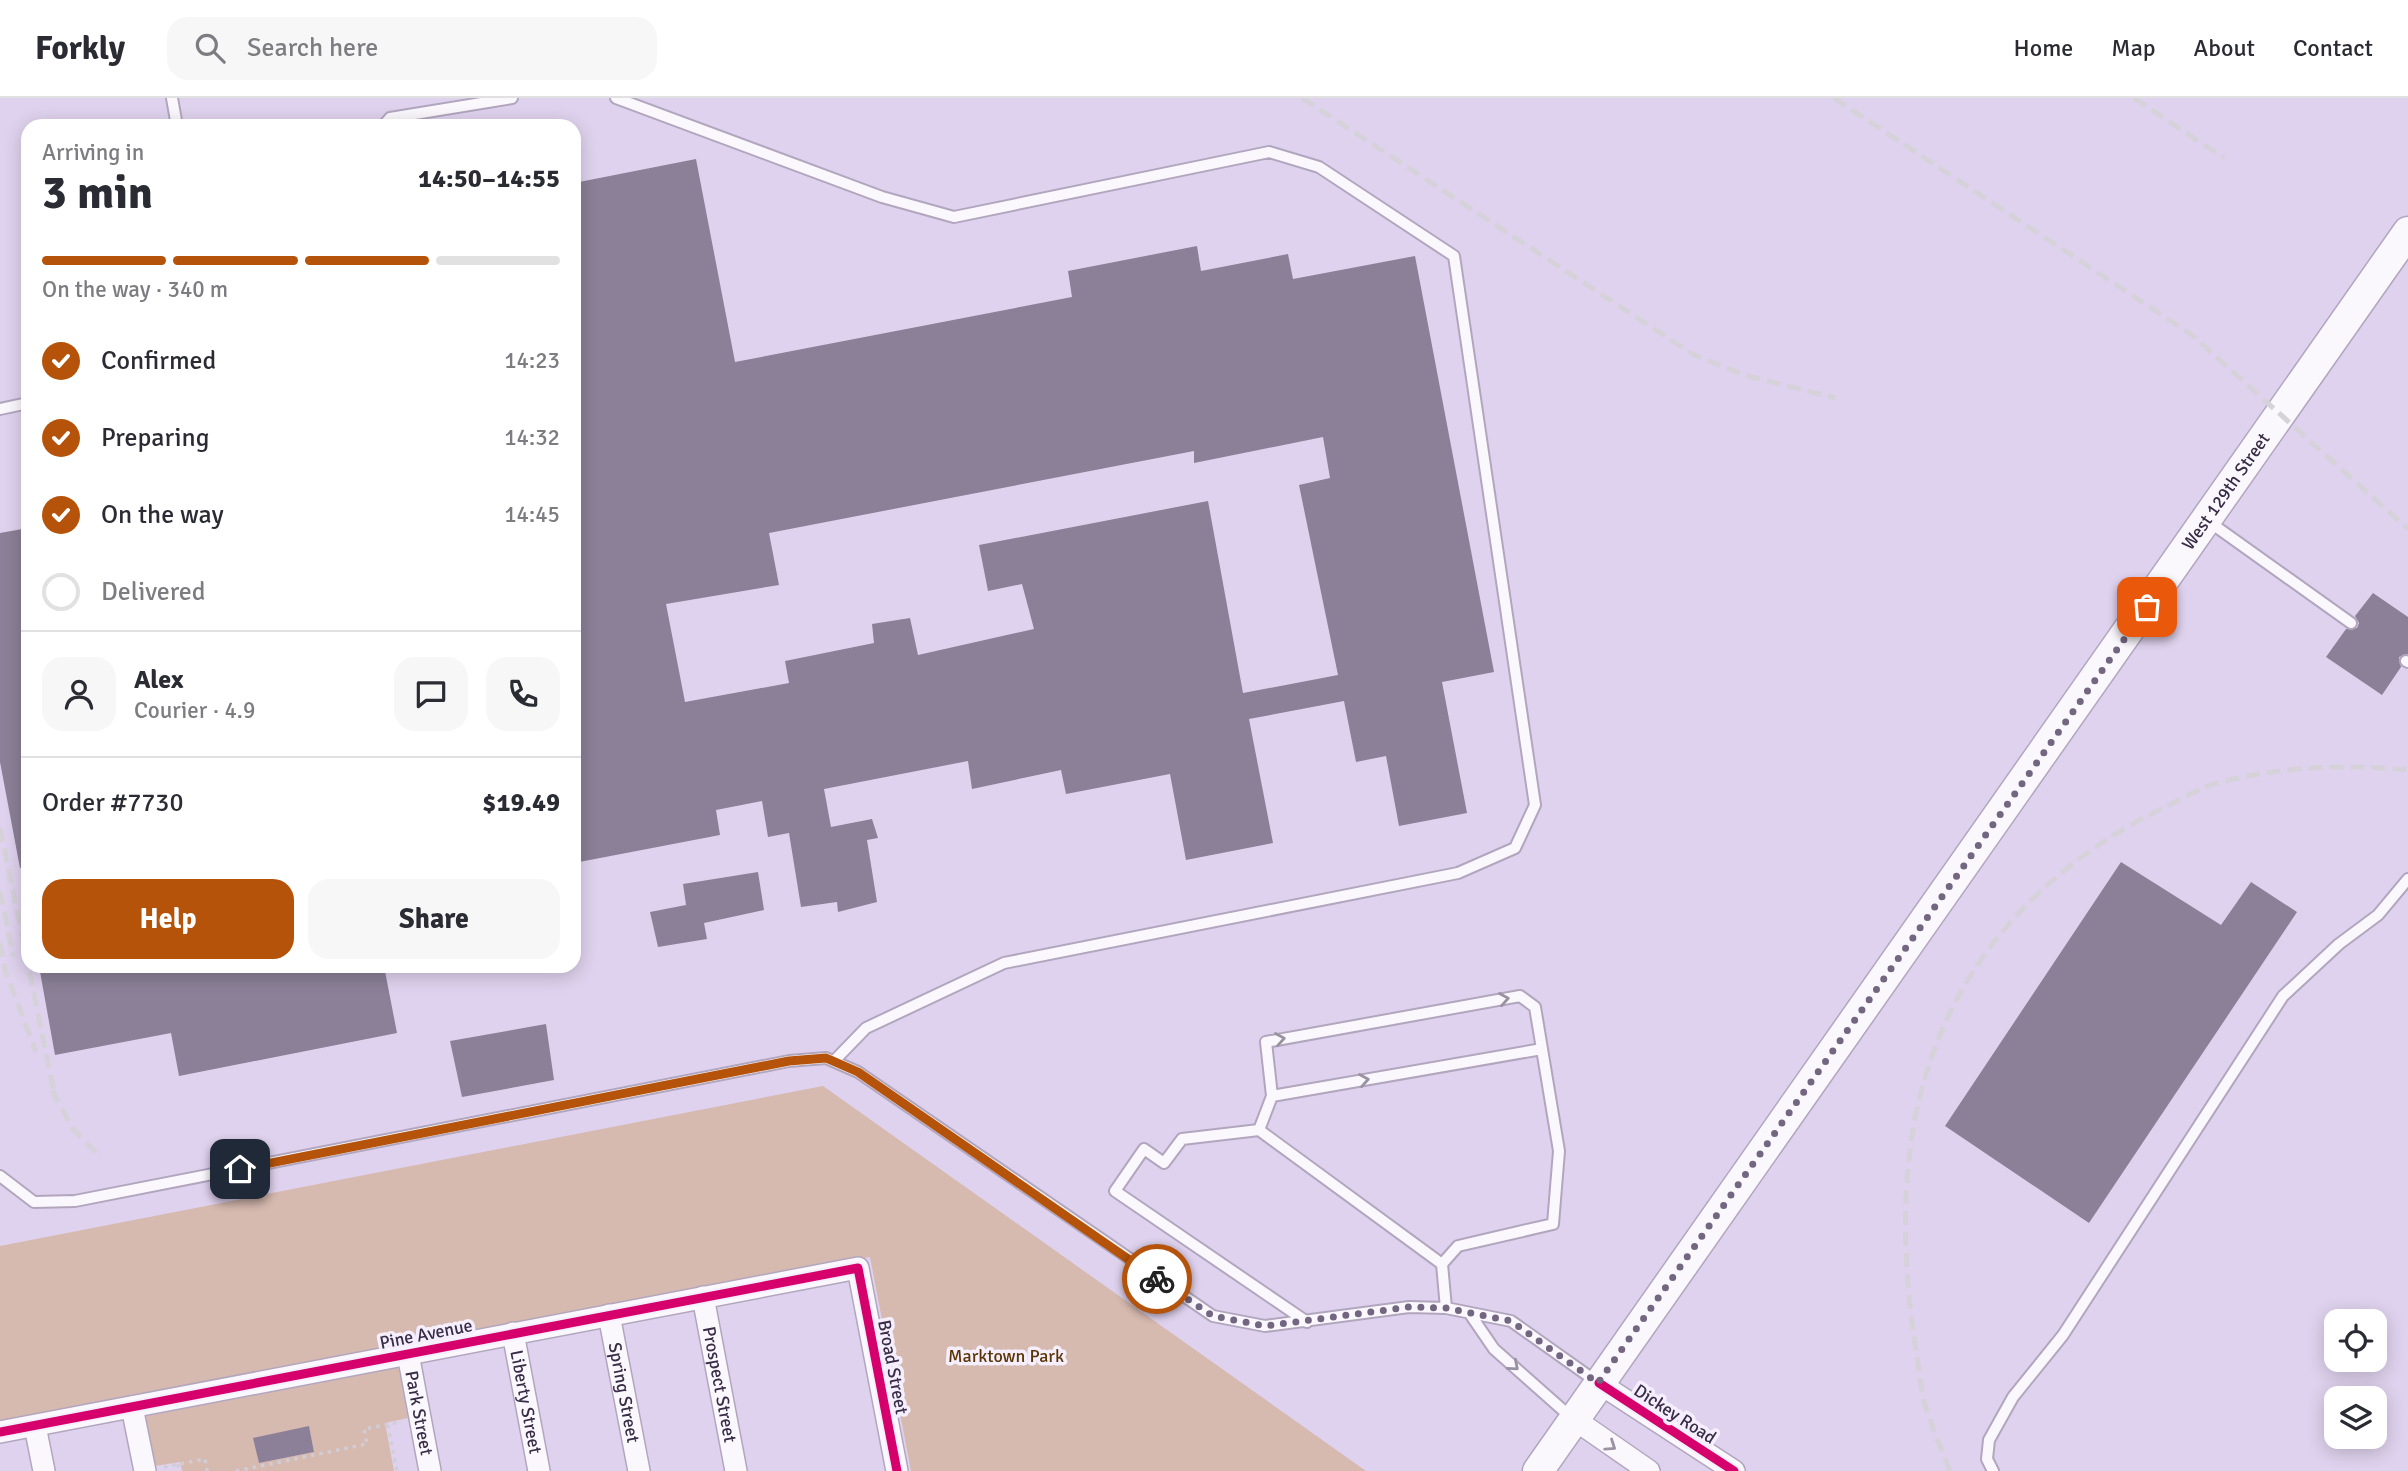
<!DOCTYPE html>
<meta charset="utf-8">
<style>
:root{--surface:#fff;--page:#f7f7f7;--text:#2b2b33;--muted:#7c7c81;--line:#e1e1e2;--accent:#b45309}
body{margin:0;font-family:Signika,sans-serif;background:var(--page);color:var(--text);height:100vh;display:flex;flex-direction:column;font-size:26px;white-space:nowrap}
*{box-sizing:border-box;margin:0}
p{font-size:23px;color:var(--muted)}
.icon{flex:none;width:38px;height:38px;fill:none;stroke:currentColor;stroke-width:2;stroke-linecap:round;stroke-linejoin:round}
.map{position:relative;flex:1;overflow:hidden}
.panel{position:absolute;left:21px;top:21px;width:560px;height:854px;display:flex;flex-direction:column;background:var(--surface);border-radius:21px;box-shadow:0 4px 18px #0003}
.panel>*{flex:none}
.controls{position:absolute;left:2324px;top:1211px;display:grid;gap:14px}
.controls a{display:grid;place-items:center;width:63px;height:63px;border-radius:14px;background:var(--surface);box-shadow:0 4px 18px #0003;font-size:35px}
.pin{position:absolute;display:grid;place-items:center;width:60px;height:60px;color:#fff;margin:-30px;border-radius:14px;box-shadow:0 4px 10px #0006}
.courier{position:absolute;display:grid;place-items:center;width:70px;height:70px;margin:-35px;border:5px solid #b45309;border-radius:50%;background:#fff;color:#222;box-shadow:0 2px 9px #0007}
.headline em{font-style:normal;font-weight:700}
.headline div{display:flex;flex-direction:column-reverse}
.headline{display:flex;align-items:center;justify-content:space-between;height:119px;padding:0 21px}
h1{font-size:46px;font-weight:700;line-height:52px}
.bar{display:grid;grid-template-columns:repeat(4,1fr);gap:10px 7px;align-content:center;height:84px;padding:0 21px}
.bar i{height:9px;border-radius:5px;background:var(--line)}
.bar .current{background:var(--accent)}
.bar p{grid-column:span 4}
.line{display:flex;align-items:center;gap:18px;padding:0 21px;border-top:2px solid var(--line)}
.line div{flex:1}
.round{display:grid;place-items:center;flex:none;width:74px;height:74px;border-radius:21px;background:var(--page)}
ol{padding:0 21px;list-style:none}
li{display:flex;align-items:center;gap:21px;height:77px}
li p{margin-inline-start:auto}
li .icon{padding:7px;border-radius:50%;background:var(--accent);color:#fff;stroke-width:4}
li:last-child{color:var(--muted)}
li i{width:38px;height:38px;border:4px solid var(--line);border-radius:50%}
.action{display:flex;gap:14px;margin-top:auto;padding:14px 21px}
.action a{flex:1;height:80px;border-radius:21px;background:var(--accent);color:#fff;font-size:28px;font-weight:700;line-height:80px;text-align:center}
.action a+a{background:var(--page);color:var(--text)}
header{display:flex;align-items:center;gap:42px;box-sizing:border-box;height:98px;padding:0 35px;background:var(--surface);border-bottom:2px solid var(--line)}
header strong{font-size:33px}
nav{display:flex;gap:38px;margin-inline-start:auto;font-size:24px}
.search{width:490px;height:63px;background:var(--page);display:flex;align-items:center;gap:18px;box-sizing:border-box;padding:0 24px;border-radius:21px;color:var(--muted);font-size:26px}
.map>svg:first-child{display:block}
.green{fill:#d6b9af;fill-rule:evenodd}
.building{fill:#8b8097;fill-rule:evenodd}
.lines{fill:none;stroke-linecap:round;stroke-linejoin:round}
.service-casing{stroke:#b2a6bf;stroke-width:14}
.minor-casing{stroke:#b2a6bf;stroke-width:24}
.secondary-casing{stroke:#b2a6bf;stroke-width:33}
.path{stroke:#d1cdd6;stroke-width:3.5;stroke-dasharray:3.5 5;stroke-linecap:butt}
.service{stroke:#faf8fc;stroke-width:10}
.minor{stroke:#faf8fc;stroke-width:21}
.secondary{stroke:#faf8fc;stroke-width:30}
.rail{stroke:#d6d2da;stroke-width:5;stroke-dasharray:14 7;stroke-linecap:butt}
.cycleway-casing{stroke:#f5effd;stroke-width:13}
.cycleway{stroke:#d6006c;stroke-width:9}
.oneway{stroke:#9a92a2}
.done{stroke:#736681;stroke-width:7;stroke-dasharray:0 12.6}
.route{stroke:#b45309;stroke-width:9}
.labels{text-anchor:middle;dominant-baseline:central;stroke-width:7;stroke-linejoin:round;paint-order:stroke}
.street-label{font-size:18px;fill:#392c47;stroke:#f5effd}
.park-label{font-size:18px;fill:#5b3504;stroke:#f5effd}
</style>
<header>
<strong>Forkly</strong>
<div class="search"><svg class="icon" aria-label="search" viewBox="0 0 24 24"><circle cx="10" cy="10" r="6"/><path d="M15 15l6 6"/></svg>Search here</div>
<nav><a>Home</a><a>Map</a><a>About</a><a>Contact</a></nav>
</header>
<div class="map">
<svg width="2408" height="1373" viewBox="0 0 2408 1373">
<rect width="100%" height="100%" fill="#dfd2ee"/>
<path class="green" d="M823,988L1366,1373H911L870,1159L0,1325V1148Z
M398,1268L408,1320L385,1325L394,1373H182L180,1364L155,1368L146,1318ZM309,1329L314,1354L259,1365L254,1340Z"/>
<path class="building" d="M696,61L735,264L1072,199L1068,173L1197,148L1201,173L1288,156L1293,181L1415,158L1494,574L1442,584L1467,715L1399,728L1386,658L1356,664L1344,603L1249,621L1273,745L1186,762L1170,676L1066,696L1061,672L972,691L968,663L824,691L831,729L872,721L878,740L867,742L877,804L838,814L837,804L801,809L789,735L768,739L762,703L716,712L720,737L574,765V85ZM1323,339L1330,380L1299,387L1338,577L1243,595L1208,403L979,447L988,493L1022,486L1034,531L918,557L910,520L872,526L874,545L785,563L789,585L685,604L666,506L779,487L769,435L1194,353V365Z
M28,430V770H20L0,664V435Z
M2373,495L2408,519V556L2399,559L2401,569L2382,597L2326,559L2346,531L2357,530L2359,525L2355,518Z
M2121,764L2221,827L2251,784L2297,814L2089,1125L1945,1028Z
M758,774L764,812L704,825L707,841L658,849L650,814L686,807L683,786Z
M39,868H384L397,935L179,978L171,935L55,957Z
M546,926L554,982L462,999L450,943Z
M309,1328L314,1354L259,1365L253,1340Z"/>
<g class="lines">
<g class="service-casing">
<path id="service" d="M172,0L177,28
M616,0L882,99L954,119L1269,54L1319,69L1454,158L1535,707L1515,750L1458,775L1004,865L866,930L834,963
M383,28L390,20L512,0
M0,311L28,305
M2208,423L2351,525
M2406,563L2408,564
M1272,998L1542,951
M1259,1032L1182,1041L1164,1065L1144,1051L1115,1093L1307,1224
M0,1078L34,1104L75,1103L789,963L826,960L858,974L1213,1218L1265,1228L1409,1209L1446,1210L1511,1223L1597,1284
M1442,1166L1458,1148L1553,1126L1559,1053L1535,909L1520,898L1266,944L1272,998L1259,1032L1442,1166L1446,1210
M1470,1216L1494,1251L1573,1321
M1993,1373L1987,1361L1989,1342L2013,1299L2063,1237L2283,898L2339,846L2378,817L2408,781"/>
</g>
<g class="minor-casing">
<g id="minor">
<path id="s1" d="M703,1199L736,1373"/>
<path id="s2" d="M609,1217L639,1373"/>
<path id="s3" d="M513,1235L539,1373"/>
<path id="s4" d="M408,1256L430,1373"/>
<path d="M1599,1285L1734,1373"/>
<path d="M132,1309L145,1373"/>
<path d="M1574,1321L1649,1373"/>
<path d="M35,1328L44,1373"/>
<path d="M0,1334L858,1170L897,1373"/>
</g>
</g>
<g class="secondary-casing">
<g id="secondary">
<path id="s5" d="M1538,1373L2408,134"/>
</g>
</g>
<path class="path" d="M388,1327L397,1373
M178,1366L179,1373
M164,1369L205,1361L207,1373
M236,1373L367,1346L364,1331L401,1324"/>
<use href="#service" class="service"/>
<use href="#minor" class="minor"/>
<use href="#secondary" class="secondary"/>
<path class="rail" d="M1302,0L1694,257L1744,277L1835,300
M1834,0L2192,237L2408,431
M2134,0L2224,60
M0,730L55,999
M0,793L13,858
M0,845L5,872L36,954
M52,992L73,1031L101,1060
M1950,1373C1941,1350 1931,1327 1924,1304C1920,1287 1919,1269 1916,1252C1899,1145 1899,1030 1943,930C1986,830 2070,754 2167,708C2182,701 2198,691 2214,686C2278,668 2343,666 2408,672"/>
<g class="cycleway-casing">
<path id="cycleway" d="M1599,1285L1734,1373
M0,1334L858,1170L897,1373"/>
</g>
<use href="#cycleway" class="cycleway"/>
</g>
<defs><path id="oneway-chevron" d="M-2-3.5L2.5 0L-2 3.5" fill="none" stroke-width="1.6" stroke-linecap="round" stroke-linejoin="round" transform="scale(1.75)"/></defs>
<g class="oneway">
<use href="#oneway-chevron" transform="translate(1504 901) rotate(-10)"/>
<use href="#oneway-chevron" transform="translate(1280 941) rotate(-10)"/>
<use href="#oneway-chevron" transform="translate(1364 982) rotate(-10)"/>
<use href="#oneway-chevron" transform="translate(1514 1268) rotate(41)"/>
<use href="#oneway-chevron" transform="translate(1611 1348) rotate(34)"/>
</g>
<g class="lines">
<path class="done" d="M1157,1181L1213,1218L1265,1228L1409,1209L1446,1210L1511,1223L1598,1285L2147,509"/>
<path class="route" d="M240,1071L789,963L826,960L858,974L1157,1181"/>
</g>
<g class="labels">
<g class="street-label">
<text stroke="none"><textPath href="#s5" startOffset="1197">West 129th Street</textPath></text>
<text transform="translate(426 1236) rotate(-11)">Pine Avenue</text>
<text transform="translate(893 1269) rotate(79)">Broad Street</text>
<text stroke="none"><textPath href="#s1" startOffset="89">Prospect Street</textPath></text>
<text stroke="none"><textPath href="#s2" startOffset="79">Spring Street</textPath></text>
<text stroke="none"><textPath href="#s3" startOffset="70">Liberty Street</textPath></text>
<text stroke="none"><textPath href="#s4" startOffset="60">Park Street</textPath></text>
<text transform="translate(1675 1316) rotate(33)">Dickey Road</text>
</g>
<g class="park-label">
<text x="1006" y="1258">Marktown Park</text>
</g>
</g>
</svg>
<div class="controls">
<a><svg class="icon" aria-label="locate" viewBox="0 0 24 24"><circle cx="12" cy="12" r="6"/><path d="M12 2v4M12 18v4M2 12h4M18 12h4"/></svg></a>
<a><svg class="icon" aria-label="layers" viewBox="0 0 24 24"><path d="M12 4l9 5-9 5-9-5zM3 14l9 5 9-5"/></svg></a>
</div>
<div class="pin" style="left:2147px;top:509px;background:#ea580c"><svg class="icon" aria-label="bag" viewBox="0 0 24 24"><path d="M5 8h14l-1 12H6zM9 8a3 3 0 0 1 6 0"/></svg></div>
<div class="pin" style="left:240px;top:1071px;background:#1f2937"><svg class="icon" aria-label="home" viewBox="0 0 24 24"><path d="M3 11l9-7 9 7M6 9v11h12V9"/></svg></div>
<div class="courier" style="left:1157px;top:1181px"><svg class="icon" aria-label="bike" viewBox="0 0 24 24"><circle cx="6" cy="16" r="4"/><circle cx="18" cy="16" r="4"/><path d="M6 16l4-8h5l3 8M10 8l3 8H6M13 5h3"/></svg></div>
<section class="panel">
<div class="headline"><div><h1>3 min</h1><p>Arriving in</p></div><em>14:50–14:55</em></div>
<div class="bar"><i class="current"></i><i class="current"></i><i class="current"></i><i></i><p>On the way · 340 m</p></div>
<ol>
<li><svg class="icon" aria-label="check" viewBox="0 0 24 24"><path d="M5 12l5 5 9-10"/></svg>Confirmed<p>14:23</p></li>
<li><svg class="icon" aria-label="check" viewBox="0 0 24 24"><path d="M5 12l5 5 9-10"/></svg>Preparing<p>14:32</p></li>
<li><svg class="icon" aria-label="check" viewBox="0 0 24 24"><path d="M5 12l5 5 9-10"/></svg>On the way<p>14:45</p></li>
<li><i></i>Delivered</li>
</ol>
<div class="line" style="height:126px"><a class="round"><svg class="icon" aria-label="person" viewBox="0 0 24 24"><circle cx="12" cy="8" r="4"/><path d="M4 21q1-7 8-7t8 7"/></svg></a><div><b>Alex</b><p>Courier · 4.9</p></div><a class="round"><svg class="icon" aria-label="chat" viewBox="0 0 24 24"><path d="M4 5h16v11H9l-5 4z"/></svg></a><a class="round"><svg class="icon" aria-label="phone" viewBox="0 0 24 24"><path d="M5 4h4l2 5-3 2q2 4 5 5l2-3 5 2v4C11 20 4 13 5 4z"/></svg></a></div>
<div class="line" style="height:91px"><div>Order #7730</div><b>$19.49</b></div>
<div class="action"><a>Help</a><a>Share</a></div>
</section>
</div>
